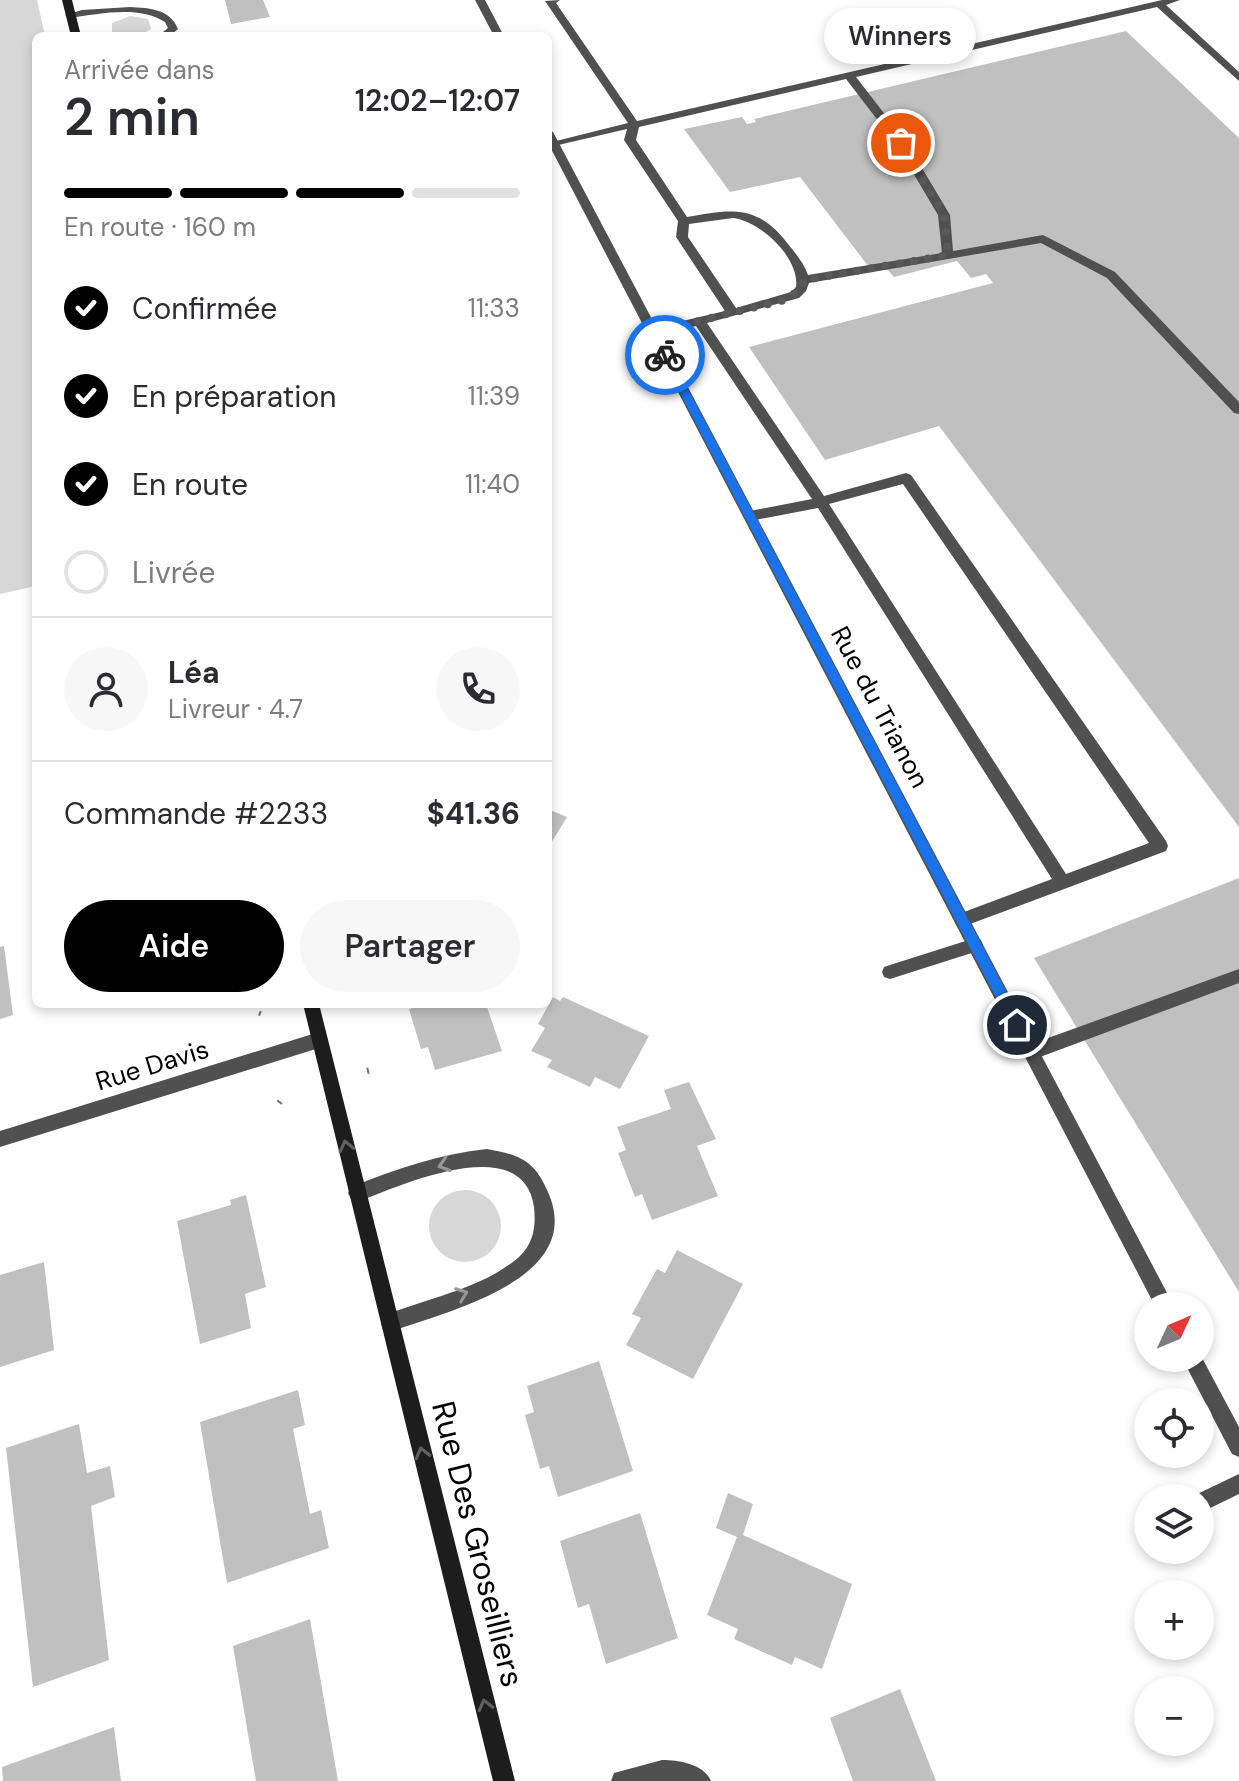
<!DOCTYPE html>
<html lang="fr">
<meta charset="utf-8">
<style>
:root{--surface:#fff;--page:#f7f7f7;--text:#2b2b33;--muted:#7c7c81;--line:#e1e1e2;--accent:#000}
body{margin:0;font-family:"DM Sans",sans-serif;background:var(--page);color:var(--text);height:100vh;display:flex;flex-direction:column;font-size:30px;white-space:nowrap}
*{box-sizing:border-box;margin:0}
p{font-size:26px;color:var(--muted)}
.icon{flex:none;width:44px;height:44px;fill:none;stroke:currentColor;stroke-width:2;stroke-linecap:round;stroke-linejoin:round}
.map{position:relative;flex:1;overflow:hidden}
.side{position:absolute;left:32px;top:32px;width:520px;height:976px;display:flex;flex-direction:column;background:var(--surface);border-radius:12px;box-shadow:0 4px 12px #0003}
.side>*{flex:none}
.needle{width:52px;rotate:46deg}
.fabs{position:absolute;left:1134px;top:1292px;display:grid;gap:16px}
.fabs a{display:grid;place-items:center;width:80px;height:80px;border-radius:50%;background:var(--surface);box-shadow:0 4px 12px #0003;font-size:40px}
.pin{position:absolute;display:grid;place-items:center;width:68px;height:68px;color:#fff;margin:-34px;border:4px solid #fff;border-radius:50%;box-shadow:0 2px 8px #0007}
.courier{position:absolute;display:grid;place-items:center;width:80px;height:80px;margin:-40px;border:6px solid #1a73e8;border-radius:50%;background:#fff;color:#222;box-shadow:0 2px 10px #0007}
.bubble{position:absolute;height:56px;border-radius:28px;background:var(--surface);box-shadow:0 4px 12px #0003;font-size:26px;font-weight:600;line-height:56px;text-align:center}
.summary em{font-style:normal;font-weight:600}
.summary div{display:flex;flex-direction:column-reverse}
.summary{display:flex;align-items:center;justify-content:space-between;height:136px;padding:0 32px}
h1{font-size:52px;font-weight:600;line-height:60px}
.bar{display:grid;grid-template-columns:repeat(4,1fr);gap:12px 8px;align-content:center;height:96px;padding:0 32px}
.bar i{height:10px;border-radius:6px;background:var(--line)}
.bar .active{background:var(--accent)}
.bar p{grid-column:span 4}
.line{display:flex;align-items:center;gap:20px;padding:0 32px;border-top:2px solid var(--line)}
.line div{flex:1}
.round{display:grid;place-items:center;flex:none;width:84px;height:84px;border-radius:42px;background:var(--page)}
ol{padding:0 32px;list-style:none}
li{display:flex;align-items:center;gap:24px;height:88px}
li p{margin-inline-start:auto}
li .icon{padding:8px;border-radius:50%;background:var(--accent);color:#fff;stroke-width:4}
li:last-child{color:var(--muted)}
li i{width:44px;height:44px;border:4px solid var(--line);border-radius:50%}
.action{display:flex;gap:16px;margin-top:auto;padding:16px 32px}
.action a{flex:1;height:92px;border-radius:48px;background:var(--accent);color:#fff;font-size:32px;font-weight:600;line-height:92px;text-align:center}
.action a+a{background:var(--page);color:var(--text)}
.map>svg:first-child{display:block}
.green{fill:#d7d7d7}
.building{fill:#c0c0c0}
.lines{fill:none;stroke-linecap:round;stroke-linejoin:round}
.path-far1{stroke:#727272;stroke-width:5;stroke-dasharray:2 4;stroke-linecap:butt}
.path{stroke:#727272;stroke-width:6;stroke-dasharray:2 5;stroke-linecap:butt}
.lane{fill:#505050;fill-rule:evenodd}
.street{fill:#505050;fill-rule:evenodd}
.secondary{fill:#1d1d1d;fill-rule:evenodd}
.oneway{stroke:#616161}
.oneway2{stroke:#969696}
.route{fill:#1a73e8}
.done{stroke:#595959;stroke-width:8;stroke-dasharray:0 14.4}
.labels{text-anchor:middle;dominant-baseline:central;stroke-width:6;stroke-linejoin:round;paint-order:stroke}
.street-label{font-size:26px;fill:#000;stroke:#fff}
.near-street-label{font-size:32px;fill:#000;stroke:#fff}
</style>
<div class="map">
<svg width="1239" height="1781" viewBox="0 0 1239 1781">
<rect width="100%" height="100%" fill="#fff"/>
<path class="green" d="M0,0H37L45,36H36V586L0,594Z
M130,16L148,19L151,29L140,36L112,33V23Z
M429 1226a36 36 0 1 1 72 0a36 36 0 1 1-72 0Z"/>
<path class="building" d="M225,0H263L270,17L231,24Z
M1126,31L1239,138V827L939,426L825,460L749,347L993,283L986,274L971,278L957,261L894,277L886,268L872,271L800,177L730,192L684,129L742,117L747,124L756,122L754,119Z
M548,809L567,817L548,848Z
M1239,878V1292L1034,958Z
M4,946L13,1015L0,1019V947Z
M553,997L560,1001L563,997L649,1036L620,1089L595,1077L590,1087L547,1067L552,1060L531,1051L545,1028L538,1024Z
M417,1004H486L502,1051L435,1070L428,1047L421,1049L409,1009L417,1007Z
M689,1082L716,1139L697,1146L718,1196L652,1220L642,1194L635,1197L618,1153L626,1150L617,1127L671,1109L664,1090Z
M246,1195L266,1287L245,1294L251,1328L200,1344L177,1221L231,1205L230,1200Z
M677,1250L743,1284L693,1379L626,1345L641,1318L632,1314L657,1269L665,1273Z
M44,1262L54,1350L0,1367V1275Z
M599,1361L633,1471L558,1497L549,1466L540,1469L525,1415L534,1412L527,1386Z
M298,1390L305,1425L293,1429L310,1514L321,1510L329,1548L227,1583L200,1422Z
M79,1424L87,1473L110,1466L115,1497L91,1506L109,1660L33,1687L6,1448Z
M728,1493L753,1504L743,1535L852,1584L822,1669L795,1657L792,1665L734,1639L738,1629L707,1615L737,1537L716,1528Z
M640,1513L678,1638L606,1664L589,1604L578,1608L560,1541Z
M310,1619L338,1781H256L233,1646Z
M900,1689L936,1781H853L830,1718Z
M114,1727L121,1781H3L2,1767Z"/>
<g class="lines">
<path class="path-far1" d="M259,1013L264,1015"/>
<path class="path" d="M367,1071L371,1070
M279,1103L283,1098"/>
<path class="lane" d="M560,0L556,3L637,121L1162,0H1180L1166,5L1239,72V81L1157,7L856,77L907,143L950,215L953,251L1043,235L1115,272L1239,402V414L1234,413L1107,278L1041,243L809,283L806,291L799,298L707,323L824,496L906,473L911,475L1166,841L1168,846L1166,851L962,927L956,925L954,920L956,915L1052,879L818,508L750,521L743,516L750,511L812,499L696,326L653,336L647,332L653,328L725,311L676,237L678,221L624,140L627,129L554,146L548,143L628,123L545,1ZM846,79L896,144L938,215L942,253L808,275C804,263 796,254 788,244C758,204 731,209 687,217L636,140L639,127ZM733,218C760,221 800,258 796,287L791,292L736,308L688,237L689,224ZM903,484L1149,843L1066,874L829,504Z
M975,938L981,940L983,945L981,950L890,979L884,977L882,972L884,967L890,965Z
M1239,969V983L1032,1060L1026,1058L1023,1052L1026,1046Z
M1239,1474V1494L1200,1513V1498H1192L1193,1496Z"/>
<path class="street" d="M475,0H485L504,36H494Z
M130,7C150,8 170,9 178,29L170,36H158L168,28L165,22C139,5 99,14 70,18L65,15L82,10Z
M548,129L553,132L1174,1306H1155L548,143Z
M319,1032L325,1035L327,1040L325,1045L319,1048L0,1147V1131Z
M487,1149C520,1155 534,1160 548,1192C587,1280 446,1311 390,1332L383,1330L381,1323L383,1316C427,1298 482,1289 519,1257C534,1243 536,1226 534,1207C523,1129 399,1186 357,1202L351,1199L348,1193L351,1187C395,1169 440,1154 487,1149Z
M1200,1354L1239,1427V1457L1232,1454L1182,1358H1200Z
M662,1760C679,1760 704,1764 711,1781H611L614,1773Z"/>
<path class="secondary" d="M62,0H72L81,36H71Z
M303,1004H319L515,1781H493Z"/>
</g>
<defs><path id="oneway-chevron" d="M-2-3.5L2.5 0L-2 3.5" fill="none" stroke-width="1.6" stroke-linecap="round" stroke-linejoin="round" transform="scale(2)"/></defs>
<g class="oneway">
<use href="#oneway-chevron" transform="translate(346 1146) rotate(-104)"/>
<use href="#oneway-chevron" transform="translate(422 1453) rotate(-104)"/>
<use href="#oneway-chevron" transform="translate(485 1705) rotate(-104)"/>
</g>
<g class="oneway2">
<use href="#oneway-chevron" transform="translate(444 1165) rotate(163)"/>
<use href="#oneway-chevron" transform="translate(462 1294) rotate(-21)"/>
</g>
<path class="route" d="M665,351L670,355L1022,1021V1030H1013L660,355Z"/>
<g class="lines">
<path class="done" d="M665,355L653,332L785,300L802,288L804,280L948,255L944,215L901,143"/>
</g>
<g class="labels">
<g class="street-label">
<text transform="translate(880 707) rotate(62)">Rue du Trianon</text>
<text transform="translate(152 1065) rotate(-17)">Rue Davis</text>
</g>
<g class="near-street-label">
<text transform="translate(478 1544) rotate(76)">Rue Des Groseilliers</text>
</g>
</g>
</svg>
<div class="fabs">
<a><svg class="needle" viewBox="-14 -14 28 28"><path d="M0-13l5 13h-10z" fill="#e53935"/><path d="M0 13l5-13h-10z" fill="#7c7c81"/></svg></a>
<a><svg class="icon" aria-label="locate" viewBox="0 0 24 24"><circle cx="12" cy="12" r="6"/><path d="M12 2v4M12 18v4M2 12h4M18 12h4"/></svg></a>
<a><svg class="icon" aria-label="layers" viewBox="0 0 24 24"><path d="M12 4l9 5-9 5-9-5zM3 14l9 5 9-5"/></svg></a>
<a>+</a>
<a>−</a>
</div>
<div class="pin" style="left:901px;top:143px;background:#ea580c"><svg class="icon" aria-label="bag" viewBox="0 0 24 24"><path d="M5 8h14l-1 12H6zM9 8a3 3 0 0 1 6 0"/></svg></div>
<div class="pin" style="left:1017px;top:1025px;background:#1f2937"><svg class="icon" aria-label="home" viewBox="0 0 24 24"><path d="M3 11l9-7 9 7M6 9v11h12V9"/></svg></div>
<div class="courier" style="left:665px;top:355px"><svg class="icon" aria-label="bike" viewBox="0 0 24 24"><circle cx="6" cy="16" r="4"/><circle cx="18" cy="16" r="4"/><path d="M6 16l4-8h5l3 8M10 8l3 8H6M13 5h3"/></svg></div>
<div class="bubble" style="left:824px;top:8px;width:152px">Winners</div>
<section class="side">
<div class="summary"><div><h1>2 min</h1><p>Arrivée dans</p></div><em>12:02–12:07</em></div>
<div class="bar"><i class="active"></i><i class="active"></i><i class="active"></i><i></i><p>En route · 160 m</p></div>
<ol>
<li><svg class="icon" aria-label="check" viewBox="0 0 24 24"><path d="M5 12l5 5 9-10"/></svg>Confirmée<p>11:33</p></li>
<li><svg class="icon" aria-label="check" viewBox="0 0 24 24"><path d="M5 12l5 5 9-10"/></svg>En préparation<p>11:39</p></li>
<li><svg class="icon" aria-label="check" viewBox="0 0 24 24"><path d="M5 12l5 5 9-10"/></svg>En route<p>11:40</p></li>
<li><i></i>Livrée</li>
</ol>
<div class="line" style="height:144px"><a class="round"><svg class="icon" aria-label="person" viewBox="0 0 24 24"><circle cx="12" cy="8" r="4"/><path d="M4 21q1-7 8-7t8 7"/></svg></a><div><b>Léa</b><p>Livreur · 4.7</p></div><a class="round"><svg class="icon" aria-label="phone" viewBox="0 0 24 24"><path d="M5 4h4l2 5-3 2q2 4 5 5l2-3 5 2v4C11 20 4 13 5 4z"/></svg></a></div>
<div class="line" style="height:104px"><div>Commande #2233</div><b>$41.36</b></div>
<div class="action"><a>Aide</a><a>Partager</a></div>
</section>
</div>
